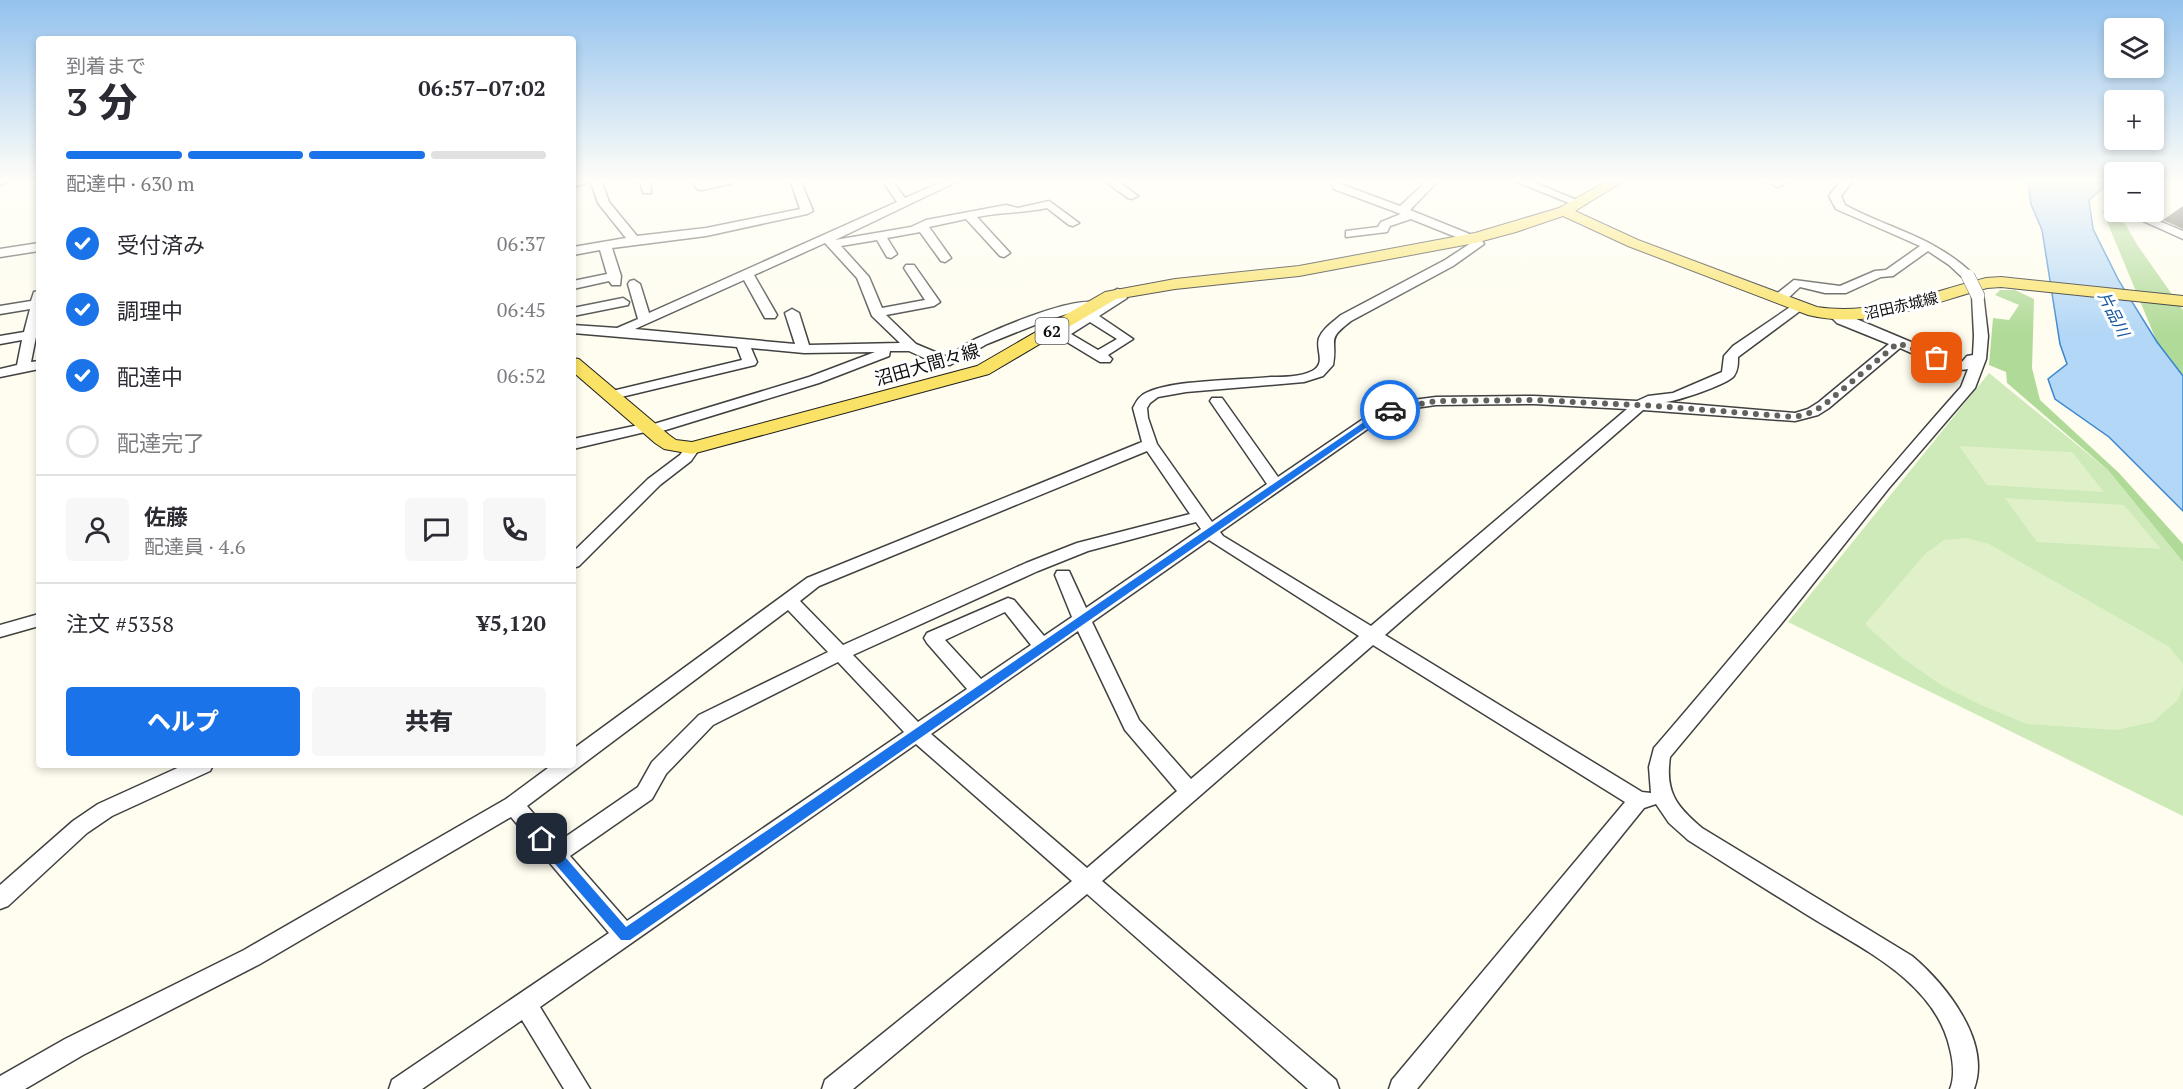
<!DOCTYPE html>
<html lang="ja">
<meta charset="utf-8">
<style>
:root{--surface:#fff;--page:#f7f7f7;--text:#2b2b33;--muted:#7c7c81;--line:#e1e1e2;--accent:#1a73e8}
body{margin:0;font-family:"PT Serif","Noto Sans JP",serif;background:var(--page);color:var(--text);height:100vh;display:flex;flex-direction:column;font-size:22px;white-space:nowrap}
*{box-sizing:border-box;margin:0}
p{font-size:20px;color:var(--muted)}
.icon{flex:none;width:33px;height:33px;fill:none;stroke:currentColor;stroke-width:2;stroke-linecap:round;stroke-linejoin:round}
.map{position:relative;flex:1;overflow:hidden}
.sheet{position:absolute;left:36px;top:36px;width:540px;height:732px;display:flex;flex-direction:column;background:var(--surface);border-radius:6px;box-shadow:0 3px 9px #0003}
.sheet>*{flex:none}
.buttons{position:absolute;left:2104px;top:18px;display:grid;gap:12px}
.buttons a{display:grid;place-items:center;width:60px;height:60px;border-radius:6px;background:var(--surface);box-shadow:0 3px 9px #0003;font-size:30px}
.pin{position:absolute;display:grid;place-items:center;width:51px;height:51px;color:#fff;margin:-26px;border-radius:12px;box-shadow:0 3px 9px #0006}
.courier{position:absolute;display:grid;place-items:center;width:60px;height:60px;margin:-30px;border:4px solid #1a73e8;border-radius:50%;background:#fff;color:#222;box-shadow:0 2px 8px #0007}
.head em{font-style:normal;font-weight:800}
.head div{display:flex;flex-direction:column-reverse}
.head{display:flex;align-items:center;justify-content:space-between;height:102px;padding:0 30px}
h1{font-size:39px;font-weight:800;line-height:45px}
.bar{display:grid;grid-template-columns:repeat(4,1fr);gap:9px 6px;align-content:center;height:72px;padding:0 30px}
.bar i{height:8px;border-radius:4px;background:var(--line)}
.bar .selected{background:var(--accent)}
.bar p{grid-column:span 4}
.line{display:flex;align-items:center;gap:15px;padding:0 30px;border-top:2px solid var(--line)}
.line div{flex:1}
.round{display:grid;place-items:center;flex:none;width:63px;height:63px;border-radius:6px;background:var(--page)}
ol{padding:0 30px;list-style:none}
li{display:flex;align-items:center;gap:18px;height:66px}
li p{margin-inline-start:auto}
li .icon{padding:6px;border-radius:50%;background:var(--accent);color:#fff;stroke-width:4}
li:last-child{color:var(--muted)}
li i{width:33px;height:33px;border:3px solid var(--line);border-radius:50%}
.action{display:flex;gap:12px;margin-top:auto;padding:12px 30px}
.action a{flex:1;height:69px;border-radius:6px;background:var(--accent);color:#fff;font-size:24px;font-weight:800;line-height:69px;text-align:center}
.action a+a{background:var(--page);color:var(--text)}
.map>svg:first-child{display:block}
.green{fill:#cdeab8}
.forest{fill:#b0da97}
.pitch{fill:#e0f1ca}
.water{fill:#b3d7f6;stroke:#3a86ce;stroke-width:1.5}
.building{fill:#57504a}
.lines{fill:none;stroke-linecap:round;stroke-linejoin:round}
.minor-casing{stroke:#414141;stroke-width:3}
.major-casing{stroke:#1f1f1f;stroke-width:2}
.minor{fill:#fff;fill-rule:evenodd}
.major{fill:#f9e265;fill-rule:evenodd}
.minor-bridge-casing{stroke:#414141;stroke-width:14;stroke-linecap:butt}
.minor-bridge{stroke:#fff;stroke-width:13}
.route{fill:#1a73e8}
.done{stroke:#62625d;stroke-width:6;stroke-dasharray:0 10.8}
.labels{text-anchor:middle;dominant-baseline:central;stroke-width:6;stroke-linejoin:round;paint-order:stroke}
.far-street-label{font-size:15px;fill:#0e0e0e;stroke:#fff}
.far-water-label{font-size:16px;font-style:italic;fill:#1658a1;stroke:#fff}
.shield{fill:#fff;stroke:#565656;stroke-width:1.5}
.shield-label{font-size:16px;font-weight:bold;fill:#0e0e0e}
.street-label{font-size:18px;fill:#0e0e0e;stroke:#fff}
</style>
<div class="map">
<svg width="2183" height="1089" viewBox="0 0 2183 1089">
<rect width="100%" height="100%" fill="#fffdef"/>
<path class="green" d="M1989,373L2108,470L2183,562V816L1788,622Z"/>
<path class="forest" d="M2115,195V212H2118L2138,246L2183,310V377L2157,342L2103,212Z
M2000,290H2015L2034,299L2032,368L2040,400L2119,473L2183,544V562L2108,470L2007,383L2006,372L1989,365L1993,318L2009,320L2019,305L1995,295Z"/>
<path class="pitch" d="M1959,446L2072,452L2104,492L1987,485Z
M2005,498L2124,505L2161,549L2037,542Z
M1967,538L1989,544L2168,646L2183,664V686L2178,700L2153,722L2116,730L2027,724L1981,705L1941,685L1901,657L1865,624L1925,554L1944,540Z"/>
<path class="water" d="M2028,182H2106L2107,184L2089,200L2093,229L2119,281L2157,342L2183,376V511L2109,437L2055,399L2048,379L2067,364L2060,344L2042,230L2031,204Z"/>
<path class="building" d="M2183,206V229L2163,220Z"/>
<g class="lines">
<g class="minor-casing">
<path id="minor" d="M0,182H8L0,185Z
M573,182H591L573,187Z
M591,182H602L609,202L637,236L706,228L800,209L791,182H801L813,211L807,214L706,236L612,248L621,276L620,285H612L609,281L573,289V281L607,274L600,250L573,255V247L626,238L598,203Z
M640,182H650L651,193H643Z
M692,182H732L730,184L701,190L697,189Z
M883,182H893L905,198L941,182H956L835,240L911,227L926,220L1006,205L1018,208L1049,201L1079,223L1073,226L1069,225L1047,208C1023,213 1001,212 977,217L1010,253L1004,257L1000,256L966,219L929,227L951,258L945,262L941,261L920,232L887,238L897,254L891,258L887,257L877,240L841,246L869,277L882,308L925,300L904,268L906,265H914L940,302L934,306L886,315L916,344L947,357C958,350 968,342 980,337C999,328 1085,291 1100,305L1114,297L1111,293L1117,289L1121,290L1127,298L1099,316L1133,339L1108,355L1112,359L1110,362H1100L1057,336L1060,328L1093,309L1077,311L1047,320L987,344L950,365L937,364L909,351H890L889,356L819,383L656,433L645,432L573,449V439L648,423L654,424L809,377L875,352L804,353L751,348L757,362L755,365L613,399L608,398L606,395L608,392L742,360L737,347L573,333V325L617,328L638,319L628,284L630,281L634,280L640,284L649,313L897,202ZM825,243L857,278L872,316L900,343L809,345L799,313L792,309L785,313L795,344L635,329L744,280L765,318H775L777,315L754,275ZM1090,322L1117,339L1098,350L1071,334Z
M1106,182H1119L1138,196L1132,199L1128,198Z
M1331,182H1341L1343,185L1400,206L1426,182H1437L1410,210L1472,235H1479L1484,244L1453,266L1351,321C1325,341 1338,338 1333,365L1323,376L1304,382L1186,392L1158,397L1150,403L1147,408L1148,418L1157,444L1212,522L1267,484L1210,401L1212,398H1222L1278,477L1372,413L1413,400L1436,397L1534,396L1637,401L1648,396L1673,393L1722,372L1724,356L1733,346L1799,301L1805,305L1804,308L1738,357C1738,364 1738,370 1734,376C1726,385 1678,401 1665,402L1795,413L1808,409L1819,402L1889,344L1837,323L1830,316L1832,313H1842L1961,363L1967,356L1973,355L1974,336L1972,296L1973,293H1983L1988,336L1986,359L1975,388L1889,488L1781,624L1670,757C1665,792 1676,806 1702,828L1912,956C1945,984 1992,1041 1974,1089H1950C1955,1077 1953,1061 1950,1049C1935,980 1858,947 1804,913C1765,889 1726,864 1688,840L1669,823L1656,804L1644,808L1417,1089H1389L1392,1080L1625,802L1373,645L1102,881L1336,1080L1339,1089H1308L1087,894L853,1089H822L825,1080L1072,881L916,744L540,1007L590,1089H564L522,1020L422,1089H389L392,1080L609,933L511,817L260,964L83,1055L25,1089H0V1076L65,1039L244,950L506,799L552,765H573V749L807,578L1142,442L1133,408C1137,400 1140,395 1148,392C1174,380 1240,380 1271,377C1284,377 1300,377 1312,371C1327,363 1315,350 1319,338C1323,328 1333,322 1341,315L1445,260L1471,243L1411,219L1390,226L1387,232L1346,237V231L1378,227L1381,222L1401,214L1334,189ZM1900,348C1917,355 1952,374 1968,369L1961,387C1856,505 1757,629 1654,748L1649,767L1651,793L1642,792L1385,635L1643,410L1795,421L1818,415L1829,408ZM1534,404L1627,409L1371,626L1223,536L1220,532L1382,419L1415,408L1436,405ZM1147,451L1190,514L1077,543L1026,563L843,645L800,601L819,586ZM1196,522L1201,529L1086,608L1069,571H1057L1055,575L1072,617L1044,636L1014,600L1008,598L927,633L924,638L927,643L967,689L918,722L853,655L1038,571L1088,551ZM1209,540L1359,636L1191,779L1139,720L1092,622ZM788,610L828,652L699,715L652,762L638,787L558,842L527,806ZM1005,612L1031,645L981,679L945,640ZM1078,631L1125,730L1177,791L1087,868L931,734ZM838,662L904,732L627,921L570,856L652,799L666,774L713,725Z
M1517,182H1533L1584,203L1582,205H1574Z
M1767,182H1782L1784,184L1778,187Z
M1840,182H1852L1841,196L1845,205C1892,230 1932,236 1972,273L1974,276L1972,279H1964L1949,265L1928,251L1893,276L1881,277L1846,293H1825L1800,287L1785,301H1775L1774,298L1775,295L1794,280L1840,286L1875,271L1886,270L1920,246L1836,209L1829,196Z
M2147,216L2183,231V239L2143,221V217Z
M39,243V251L0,257V249Z
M39,291V337H36L31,362L39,361V369L0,377V369L17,365L22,340L0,344V336L24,332L30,309L0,314V306L31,301L34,292Z
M623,298L629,302L628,305L573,316V308Z
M692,443L700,448L691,461L660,485L579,566L573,568V552L648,479L680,455L687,445Z
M39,614V626L0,637V625Z
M184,765H213L210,771L112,816L87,833L8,906L0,909V885L73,821L98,804Z"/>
</g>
<g class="major-casing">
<path id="major" d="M1605,182H1622L1575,211L1638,240L1817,307C1877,316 1930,292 1986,278L2001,277L2183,296V306L2001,287L1987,288C1929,304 1869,330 1808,315L1628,246L1563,216L1516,232L1475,243L1299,276L1175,289L1116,299L989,374L692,454L664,449L655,443L573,372V358L579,359L669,435L676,440L692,442L977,366L1105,292L1175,279L1299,266L1475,233L1559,208Z"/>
</g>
<use href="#minor" class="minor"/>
<use href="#major" class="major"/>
<g class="minor-bridge-casing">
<path id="minor-bridge" d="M1968,276L1978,296"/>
</g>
<use href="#minor-bridge" class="minor-bridge"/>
</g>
<linearGradient id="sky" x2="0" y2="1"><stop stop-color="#93c2ee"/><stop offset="0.54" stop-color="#fffef8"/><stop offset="1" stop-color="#fffef8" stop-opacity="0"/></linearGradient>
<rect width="2183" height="334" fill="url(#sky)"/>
<path class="route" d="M1390,408L1394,410L1393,412L1380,418L630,940H621L537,843L536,839L537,835H546L626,927L1374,415Z"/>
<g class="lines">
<path class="done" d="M1390,410L1436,401L1534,400L1656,406L1795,417L1813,412L1824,405L1898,343L1937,358"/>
</g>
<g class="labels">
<g class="far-street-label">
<text transform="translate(1901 305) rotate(-13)">沼田赤城線</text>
</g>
<g class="far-water-label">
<text transform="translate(2114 314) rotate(63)">片品川</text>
</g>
<rect class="shield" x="1035.5" y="318" width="33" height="26" rx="4.5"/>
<g class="shield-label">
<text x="1052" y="331">62</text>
</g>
<g class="street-label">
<text transform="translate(927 364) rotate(-16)">沼田大間々線</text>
</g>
</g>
</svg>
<div class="buttons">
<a><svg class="icon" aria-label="layers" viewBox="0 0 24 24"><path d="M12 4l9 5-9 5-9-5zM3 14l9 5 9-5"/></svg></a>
<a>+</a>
<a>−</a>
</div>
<div class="pin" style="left:1937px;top:358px;background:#ea580c"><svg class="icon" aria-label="bag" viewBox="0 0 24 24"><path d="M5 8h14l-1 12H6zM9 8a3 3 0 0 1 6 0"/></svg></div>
<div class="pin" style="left:542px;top:839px;background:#1f2937"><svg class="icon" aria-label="home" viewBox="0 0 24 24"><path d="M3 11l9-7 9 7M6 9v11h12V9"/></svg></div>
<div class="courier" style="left:1390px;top:410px"><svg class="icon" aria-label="car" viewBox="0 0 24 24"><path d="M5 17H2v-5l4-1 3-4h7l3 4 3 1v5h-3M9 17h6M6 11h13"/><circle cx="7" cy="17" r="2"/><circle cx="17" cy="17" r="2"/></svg></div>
<section class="sheet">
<div class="head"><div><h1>3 分</h1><p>到着まで</p></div><em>06:57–07:02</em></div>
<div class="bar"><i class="selected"></i><i class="selected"></i><i class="selected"></i><i></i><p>配達中 · 630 m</p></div>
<ol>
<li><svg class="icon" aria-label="check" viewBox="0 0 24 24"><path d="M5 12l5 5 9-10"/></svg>受付済み<p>06:37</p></li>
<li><svg class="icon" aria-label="check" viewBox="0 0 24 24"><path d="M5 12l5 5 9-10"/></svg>調理中<p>06:45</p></li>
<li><svg class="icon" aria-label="check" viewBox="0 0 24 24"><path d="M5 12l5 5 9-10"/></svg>配達中<p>06:52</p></li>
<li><i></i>配達完了</li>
</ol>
<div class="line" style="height:108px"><a class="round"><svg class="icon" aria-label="person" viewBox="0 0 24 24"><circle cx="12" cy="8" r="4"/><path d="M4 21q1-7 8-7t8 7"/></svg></a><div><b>佐藤</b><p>配達員 · 4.6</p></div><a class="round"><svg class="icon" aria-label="chat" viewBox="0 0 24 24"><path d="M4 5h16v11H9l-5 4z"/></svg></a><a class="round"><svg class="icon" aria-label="phone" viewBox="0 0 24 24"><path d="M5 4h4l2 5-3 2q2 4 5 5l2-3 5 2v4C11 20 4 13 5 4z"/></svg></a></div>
<div class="line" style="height:78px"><div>注文 #5358</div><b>¥5,120</b></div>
<div class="action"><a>ヘルプ</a><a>共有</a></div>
</section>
</div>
